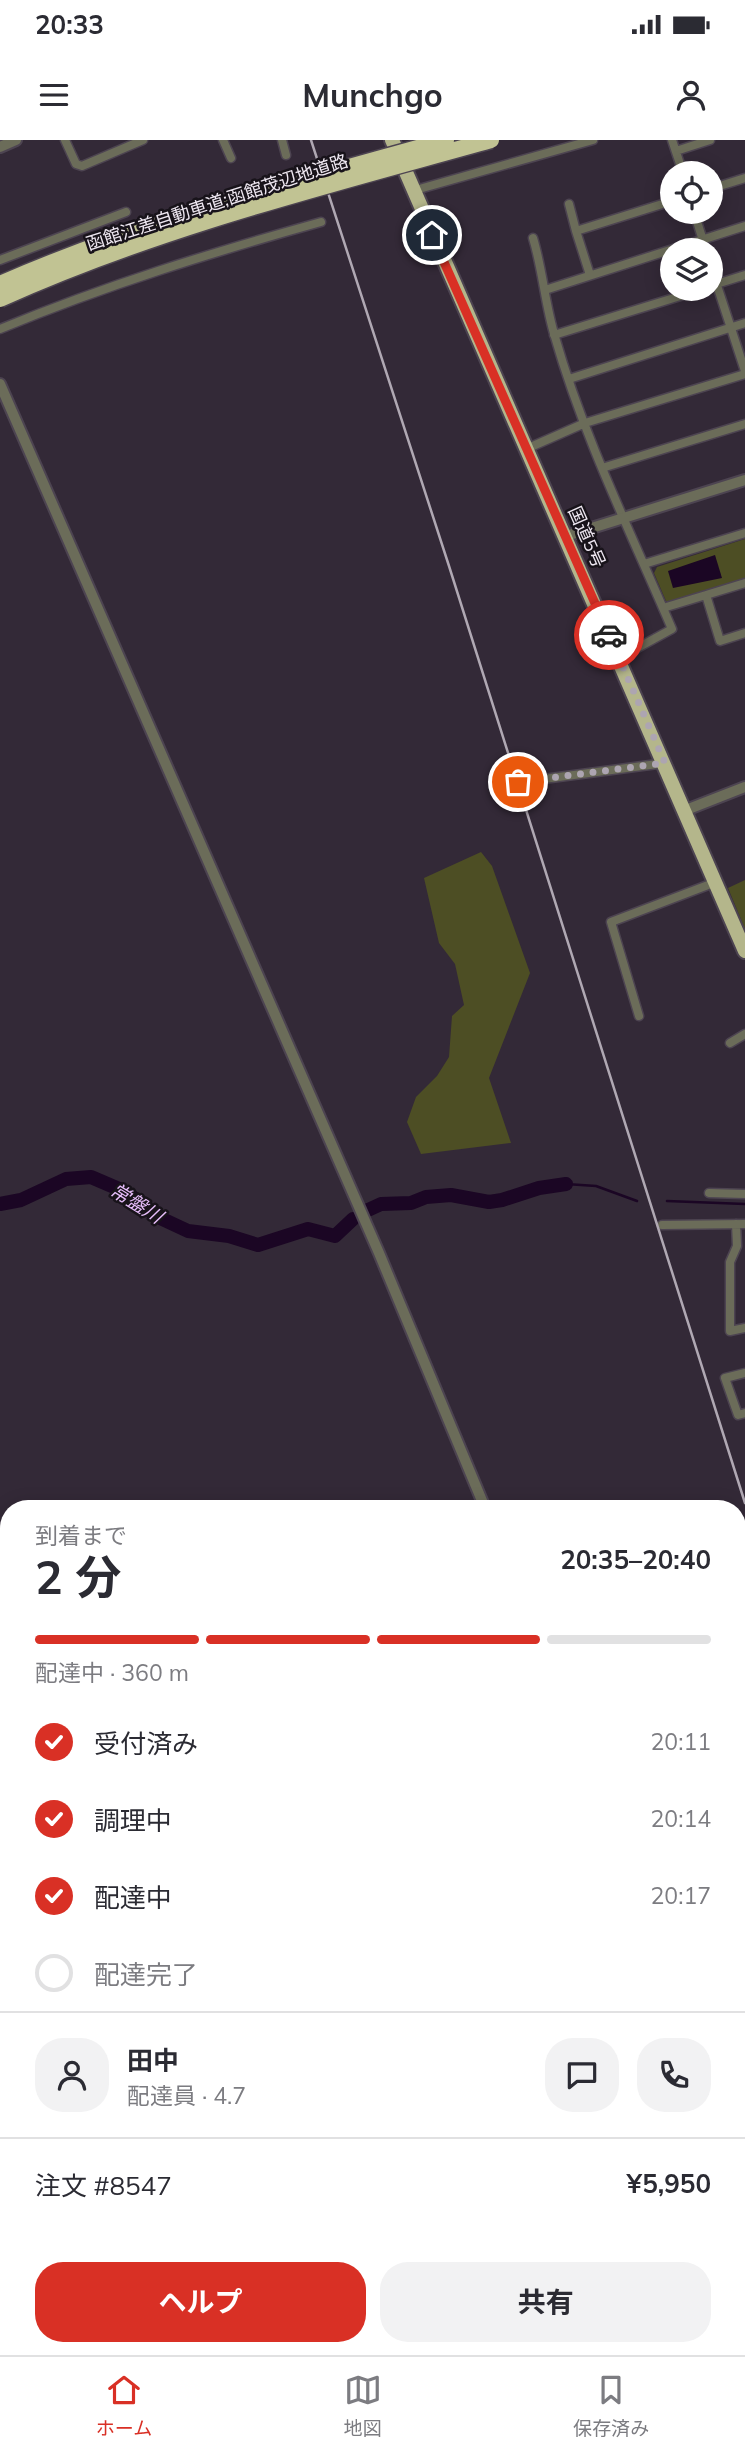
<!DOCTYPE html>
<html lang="ja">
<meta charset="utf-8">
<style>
:root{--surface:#fff;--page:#f2f2f3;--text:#2b2b33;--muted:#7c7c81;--line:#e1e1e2;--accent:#d93025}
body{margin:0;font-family:Mulish,"Noto Sans JP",sans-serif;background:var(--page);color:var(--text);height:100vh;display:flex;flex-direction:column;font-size:26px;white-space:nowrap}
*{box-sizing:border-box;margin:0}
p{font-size:23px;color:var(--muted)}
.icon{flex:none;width:38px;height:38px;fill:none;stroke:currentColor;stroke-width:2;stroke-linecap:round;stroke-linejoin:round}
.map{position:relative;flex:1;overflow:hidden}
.sheet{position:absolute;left:0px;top:1360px;width:746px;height:856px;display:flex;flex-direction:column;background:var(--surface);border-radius:28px 28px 0 0;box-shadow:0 4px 18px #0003}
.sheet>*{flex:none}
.controls{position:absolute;left:660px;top:21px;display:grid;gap:14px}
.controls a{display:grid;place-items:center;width:63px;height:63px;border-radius:50%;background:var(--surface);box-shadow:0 4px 18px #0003;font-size:35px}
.pin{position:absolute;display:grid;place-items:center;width:60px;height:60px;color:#fff;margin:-30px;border:4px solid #fff;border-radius:50%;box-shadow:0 2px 7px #0007}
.courier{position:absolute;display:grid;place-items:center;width:70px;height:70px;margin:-35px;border:5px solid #d93025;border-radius:50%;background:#fff;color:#222;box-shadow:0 2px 9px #0007}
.summary em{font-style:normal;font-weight:700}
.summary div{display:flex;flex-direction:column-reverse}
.summary{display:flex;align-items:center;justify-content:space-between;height:119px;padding:0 35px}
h1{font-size:46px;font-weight:700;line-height:52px}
.bar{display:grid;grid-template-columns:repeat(4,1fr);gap:10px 7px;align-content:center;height:84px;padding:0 35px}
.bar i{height:9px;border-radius:5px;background:var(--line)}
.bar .on{background:var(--accent)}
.bar p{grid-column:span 4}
.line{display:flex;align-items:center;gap:18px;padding:0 35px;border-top:2px solid var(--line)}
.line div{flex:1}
.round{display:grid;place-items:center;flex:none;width:74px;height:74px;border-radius:28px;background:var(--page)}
ol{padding:0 35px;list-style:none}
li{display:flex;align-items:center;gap:21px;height:77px}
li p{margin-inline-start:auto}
li .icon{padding:7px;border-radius:50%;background:var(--accent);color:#fff;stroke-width:4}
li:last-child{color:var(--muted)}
li i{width:38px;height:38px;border:4px solid var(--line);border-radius:50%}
.button{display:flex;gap:14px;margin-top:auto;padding:14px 35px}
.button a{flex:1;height:80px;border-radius:28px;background:var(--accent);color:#fff;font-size:28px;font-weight:700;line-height:80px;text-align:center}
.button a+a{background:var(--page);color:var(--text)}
.status{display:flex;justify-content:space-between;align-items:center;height:49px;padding:0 35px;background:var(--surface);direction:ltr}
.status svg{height:19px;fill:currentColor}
header{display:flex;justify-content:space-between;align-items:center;height:91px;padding:0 35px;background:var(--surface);font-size:32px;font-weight:700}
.dock{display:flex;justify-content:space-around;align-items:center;height:98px;border-top:2px solid var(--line);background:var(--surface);font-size:19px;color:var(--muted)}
.dock a{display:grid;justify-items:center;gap:4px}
.dock .on{color:var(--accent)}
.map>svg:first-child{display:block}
.green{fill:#4d4e24}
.water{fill:#1b0624}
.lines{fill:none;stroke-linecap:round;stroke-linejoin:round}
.stream{stroke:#1b0624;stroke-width:2.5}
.river{stroke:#1b0624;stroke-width:14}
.minor-casing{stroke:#4d4451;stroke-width:11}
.tertiary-casing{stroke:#4d4451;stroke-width:14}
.trunk-casing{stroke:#4d4451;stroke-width:18}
.minor{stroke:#6b6c59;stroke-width:8}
.tertiary{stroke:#6b6c59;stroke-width:10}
.trunk{stroke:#b4b68b;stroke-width:14}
.rail{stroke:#b0a8b3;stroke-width:2.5}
.motorway-bridge-casing{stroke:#4d4451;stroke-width:19;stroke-linecap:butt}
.motorway-bridge{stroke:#c1c393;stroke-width:16}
.done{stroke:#ada5b1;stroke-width:7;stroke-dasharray:0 12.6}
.route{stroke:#d93025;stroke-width:9}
.labels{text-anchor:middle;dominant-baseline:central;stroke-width:5;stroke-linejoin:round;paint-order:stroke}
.street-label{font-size:18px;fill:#efe8f2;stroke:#18131a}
.water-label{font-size:19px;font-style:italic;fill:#e6bdfa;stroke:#18131a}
</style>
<div class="status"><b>20:33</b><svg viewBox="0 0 49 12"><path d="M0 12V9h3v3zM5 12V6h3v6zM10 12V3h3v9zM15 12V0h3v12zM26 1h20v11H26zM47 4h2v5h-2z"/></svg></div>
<header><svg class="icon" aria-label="menu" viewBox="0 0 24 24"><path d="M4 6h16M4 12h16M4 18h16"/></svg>Munchgo<svg class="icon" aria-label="person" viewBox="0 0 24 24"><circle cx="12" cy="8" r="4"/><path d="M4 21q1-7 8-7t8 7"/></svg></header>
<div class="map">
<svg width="745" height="2215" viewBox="0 0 745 2215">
<rect width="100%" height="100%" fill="#332937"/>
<path class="green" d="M745,399V438L671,462L666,461L654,433L657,427Z
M481,712L492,726L530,833L489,938L511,1003L421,1014L407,982L416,957L437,936L449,917L452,876L464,865L455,824L439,803L424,738Z
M745,740V789L728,748Z"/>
<path class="water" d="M715,415L722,438L673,448L668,431Z"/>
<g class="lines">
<path class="stream" d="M566,1044L596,1046L637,1061
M667,1061L745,1064"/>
<path class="river" d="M0,1064L21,1060L66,1039L91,1037L126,1052L158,1077L188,1091L229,1096L258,1105L308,1089L335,1096L353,1079
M368,1070L381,1064L411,1063L426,1057L451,1055L489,1062L502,1060L539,1048L566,1044
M0,1825L9,1881
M0,2074L9,2039"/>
<g class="minor-casing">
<path id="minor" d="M65,0L76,24L82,26L143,0
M223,0L231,18
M282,0L286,15
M672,0L683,33
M676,11L710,0
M710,49L745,38
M412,51L593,0
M569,64L576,91
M694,72L706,110
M533,98C543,131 545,165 555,197C584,298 631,393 672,489L619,518
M0,120L126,72
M710,124L745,231
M590,135L576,91L672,61
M710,146L745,135
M545,150L745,86
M0,189C107,145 210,113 321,82
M554,195L703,149
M569,239L745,183
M526,309L585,283L745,234
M602,328L745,284
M644,424L745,393
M706,455L745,443
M663,468L706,455L720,501L745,493
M513,643L665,623
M639,876L611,782L716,742
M730,903L745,894
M709,1053L745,1054
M736,1084L737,1106L730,1122V1191L745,1188
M662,1085L745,1084
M745,1233L725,1238L738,1275L745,1273
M737,1643L745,1642"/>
</g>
<g class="tertiary-casing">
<path id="tertiary" d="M0,7L16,0
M0,244L379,1113L485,1368
M566,396L745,340
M686,670L745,647
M737,1723L745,1722
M737,1811L745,1809
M737,2029L745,2028
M737,2161L745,2212
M335,2207L336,2215"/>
</g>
<g class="trunk-casing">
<path id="trunk" d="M392,0L745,811"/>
</g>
<use href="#minor" class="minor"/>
<use href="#tertiary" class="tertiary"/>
<use href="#trunk" class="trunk"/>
<path class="rail" d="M311,0L449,426L745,1363"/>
<g class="motorway-bridge-casing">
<path id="motorway-bridge" d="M0,144C143,81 297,42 446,0
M0,159C157,88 326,46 491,0"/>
</g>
<use href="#motorway-bridge" class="motorway-bridge"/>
</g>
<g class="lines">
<path class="done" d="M518,642L665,623L609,495"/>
<path class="route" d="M432,95L609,495"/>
</g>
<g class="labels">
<g class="street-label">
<text transform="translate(217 62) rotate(-18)">函館江差自動車道;函館茂辺地道路</text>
<text transform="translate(587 397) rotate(66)">国道5号</text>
</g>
<g class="water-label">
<text transform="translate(137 1063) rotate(32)">常盤川</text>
</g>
</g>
</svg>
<div class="controls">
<a><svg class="icon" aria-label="locate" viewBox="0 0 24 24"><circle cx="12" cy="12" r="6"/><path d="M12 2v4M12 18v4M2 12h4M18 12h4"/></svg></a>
<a><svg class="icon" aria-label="layers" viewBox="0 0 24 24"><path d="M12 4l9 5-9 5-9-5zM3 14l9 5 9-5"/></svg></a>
</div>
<div class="pin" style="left:518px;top:642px;background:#ea580c"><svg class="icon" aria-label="bag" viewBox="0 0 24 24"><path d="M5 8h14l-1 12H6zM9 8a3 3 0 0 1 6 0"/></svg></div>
<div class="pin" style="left:432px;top:95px;background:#1f2937"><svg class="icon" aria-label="home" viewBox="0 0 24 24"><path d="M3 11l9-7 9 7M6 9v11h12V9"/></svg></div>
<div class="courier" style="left:609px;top:495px"><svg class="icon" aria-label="car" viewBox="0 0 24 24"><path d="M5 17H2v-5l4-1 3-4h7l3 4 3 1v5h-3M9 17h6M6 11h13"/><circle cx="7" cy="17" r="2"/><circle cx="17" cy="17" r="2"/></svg></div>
<section class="sheet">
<div class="summary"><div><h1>2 分</h1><p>到着まで</p></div><em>20:35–20:40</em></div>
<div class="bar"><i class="on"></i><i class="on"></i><i class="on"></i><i></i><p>配達中 · 360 m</p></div>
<ol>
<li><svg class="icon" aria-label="check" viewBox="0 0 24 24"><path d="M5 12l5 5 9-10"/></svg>受付済み<p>20:11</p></li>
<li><svg class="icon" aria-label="check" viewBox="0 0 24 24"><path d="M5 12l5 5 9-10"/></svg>調理中<p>20:14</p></li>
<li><svg class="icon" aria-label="check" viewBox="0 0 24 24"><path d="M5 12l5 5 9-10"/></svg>配達中<p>20:17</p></li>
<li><i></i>配達完了</li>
</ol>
<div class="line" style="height:126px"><a class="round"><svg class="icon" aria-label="person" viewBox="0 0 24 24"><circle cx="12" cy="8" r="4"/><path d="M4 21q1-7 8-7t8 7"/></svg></a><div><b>田中</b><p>配達員 · 4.7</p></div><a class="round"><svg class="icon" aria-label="chat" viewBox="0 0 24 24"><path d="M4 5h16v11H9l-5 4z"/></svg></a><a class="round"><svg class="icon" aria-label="phone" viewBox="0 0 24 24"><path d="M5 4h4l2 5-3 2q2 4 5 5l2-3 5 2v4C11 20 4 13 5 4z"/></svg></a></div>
<div class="line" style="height:91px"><div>注文 #8547</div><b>¥5,950</b></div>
<div class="button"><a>ヘルプ</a><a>共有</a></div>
</section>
</div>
<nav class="dock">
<a class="on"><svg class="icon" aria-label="home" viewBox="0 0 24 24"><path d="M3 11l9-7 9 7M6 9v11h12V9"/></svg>ホーム</a>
<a><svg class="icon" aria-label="map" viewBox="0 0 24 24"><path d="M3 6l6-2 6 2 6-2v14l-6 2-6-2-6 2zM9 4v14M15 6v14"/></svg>地図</a>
<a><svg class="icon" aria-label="saved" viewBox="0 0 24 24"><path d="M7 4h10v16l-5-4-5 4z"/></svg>保存済み</a>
</nav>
